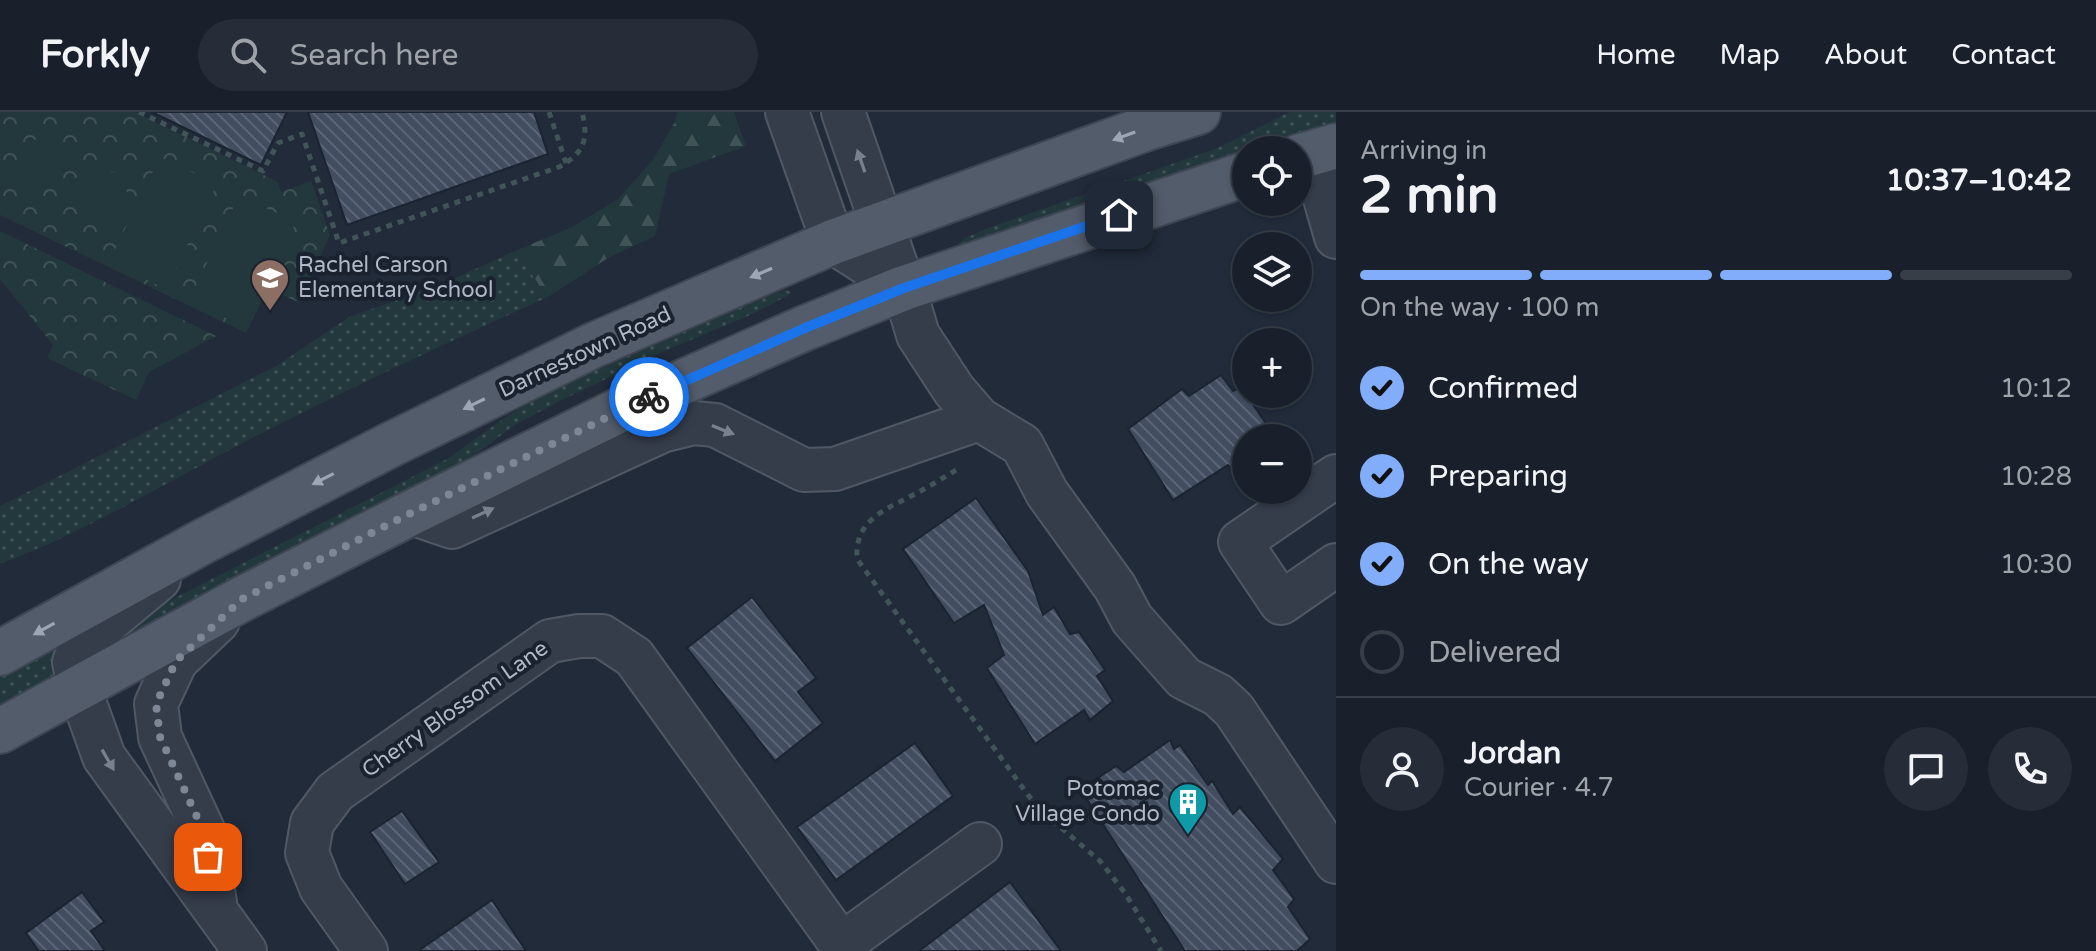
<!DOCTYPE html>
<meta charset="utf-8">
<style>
:root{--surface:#19202c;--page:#262d38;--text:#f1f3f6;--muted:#9fa3a9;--line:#373e48;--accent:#81adfb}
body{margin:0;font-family:"Varela Round",sans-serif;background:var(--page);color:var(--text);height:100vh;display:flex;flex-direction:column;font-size:30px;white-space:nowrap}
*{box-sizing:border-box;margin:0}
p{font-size:26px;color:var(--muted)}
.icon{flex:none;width:44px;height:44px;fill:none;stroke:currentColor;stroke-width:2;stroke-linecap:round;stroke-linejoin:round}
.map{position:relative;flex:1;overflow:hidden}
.side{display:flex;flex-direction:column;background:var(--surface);width:760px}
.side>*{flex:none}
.tools{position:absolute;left:1232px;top:24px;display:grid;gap:16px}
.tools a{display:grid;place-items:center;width:80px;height:80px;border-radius:50%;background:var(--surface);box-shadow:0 2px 6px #0004,0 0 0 2px var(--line);font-size:40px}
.pin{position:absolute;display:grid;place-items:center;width:68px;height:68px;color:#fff;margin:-34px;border-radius:16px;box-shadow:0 4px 12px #0006}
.courier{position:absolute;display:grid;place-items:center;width:80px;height:80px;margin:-40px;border:6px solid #1a73e8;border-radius:50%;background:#fff;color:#222;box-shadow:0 2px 10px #0007}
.headline em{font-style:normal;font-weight:700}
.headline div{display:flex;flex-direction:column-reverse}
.headline{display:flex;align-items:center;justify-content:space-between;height:136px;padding:0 24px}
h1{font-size:52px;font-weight:700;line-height:60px}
.bar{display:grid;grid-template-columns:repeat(4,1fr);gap:12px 8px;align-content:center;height:96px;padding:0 24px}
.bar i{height:10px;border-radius:6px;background:var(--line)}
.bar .active{background:var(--accent)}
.bar p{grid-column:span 4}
.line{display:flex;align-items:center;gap:20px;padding:0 24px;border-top:2px solid var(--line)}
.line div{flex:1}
.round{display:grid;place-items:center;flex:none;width:84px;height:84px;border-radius:42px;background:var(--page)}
ol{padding:0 24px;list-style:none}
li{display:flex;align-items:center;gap:24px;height:88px}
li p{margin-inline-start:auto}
li .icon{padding:8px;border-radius:50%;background:var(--accent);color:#111;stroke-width:4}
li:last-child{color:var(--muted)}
li i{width:44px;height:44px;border:4px solid var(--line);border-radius:50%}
header{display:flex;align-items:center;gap:48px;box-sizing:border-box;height:112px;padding:0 40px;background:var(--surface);border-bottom:2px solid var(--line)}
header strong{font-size:38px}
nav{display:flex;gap:44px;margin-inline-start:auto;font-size:28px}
.search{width:560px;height:72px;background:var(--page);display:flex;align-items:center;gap:20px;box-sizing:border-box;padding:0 28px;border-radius:44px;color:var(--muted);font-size:30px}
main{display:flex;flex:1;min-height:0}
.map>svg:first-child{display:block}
.grass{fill:url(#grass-dots)}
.forest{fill:url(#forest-firs)}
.park{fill:url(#park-crowns)}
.pitch{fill:#23383c}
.building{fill:url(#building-back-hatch);stroke:#1c2431;stroke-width:2}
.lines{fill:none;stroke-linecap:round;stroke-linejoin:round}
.minor-casing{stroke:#505865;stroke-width:46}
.major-casing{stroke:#3e4654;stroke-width:48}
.path{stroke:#415559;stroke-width:5;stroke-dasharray:6 6;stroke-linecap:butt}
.minor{stroke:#353d4b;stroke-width:42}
.major{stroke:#535c6b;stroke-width:44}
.oneway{fill:#9da6b5}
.oneway2{fill:#79818f}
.done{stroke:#7e8796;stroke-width:8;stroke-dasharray:0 14.4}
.route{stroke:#1a73e8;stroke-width:10}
.labels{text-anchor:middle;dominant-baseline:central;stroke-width:8;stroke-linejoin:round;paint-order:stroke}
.poi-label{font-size:22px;fill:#b0b8c7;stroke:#1a222f;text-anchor:start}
.street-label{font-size:22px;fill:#b0b8c7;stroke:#1a222f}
</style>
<header>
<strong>Forkly</strong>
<div class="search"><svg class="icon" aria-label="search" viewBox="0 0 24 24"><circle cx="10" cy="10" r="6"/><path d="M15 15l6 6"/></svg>Search here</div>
<nav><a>Home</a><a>Map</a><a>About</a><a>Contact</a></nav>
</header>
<main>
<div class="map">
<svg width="1336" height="839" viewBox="0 0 1336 839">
<defs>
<pattern id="grass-dots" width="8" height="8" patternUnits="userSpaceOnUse" patternTransform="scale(2)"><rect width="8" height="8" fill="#23383c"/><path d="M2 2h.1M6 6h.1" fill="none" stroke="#405357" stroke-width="1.8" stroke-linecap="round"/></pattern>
<pattern id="forest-firs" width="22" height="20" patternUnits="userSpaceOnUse" patternTransform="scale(2)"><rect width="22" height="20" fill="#23383c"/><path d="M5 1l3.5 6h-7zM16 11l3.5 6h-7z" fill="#405357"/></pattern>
<pattern id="park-crowns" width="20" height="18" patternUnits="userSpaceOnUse" patternTransform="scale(2)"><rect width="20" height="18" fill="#23383c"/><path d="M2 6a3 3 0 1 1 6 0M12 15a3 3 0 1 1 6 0" fill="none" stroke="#405357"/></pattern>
<pattern id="building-back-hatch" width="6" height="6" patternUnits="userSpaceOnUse" patternTransform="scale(2)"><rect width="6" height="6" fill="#424e60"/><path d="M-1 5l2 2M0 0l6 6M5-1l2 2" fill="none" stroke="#5b6575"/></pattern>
</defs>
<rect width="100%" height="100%" fill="#212b3a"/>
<path class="grass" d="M1290,0H1336V11L1246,38L990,126L959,136L955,135L965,126L991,115L1218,36Z
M515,139L548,185C452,228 356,273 262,321C175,365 91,418 0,452V394L278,253L349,205L440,173Z
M786,178L791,180L789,183L748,204L664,239L562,288L516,312L480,339L447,359L137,522L115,528L152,499L169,489L447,347L506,305L533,288L576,266L764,185Z
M73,526C60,542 52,547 54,569L0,594V564L55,534Z"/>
<path class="forest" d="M677,0H734L746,34L669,62L655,124L608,146L548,185L515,139L572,115L618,87L652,49L675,10Z"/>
<path class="park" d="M0,0H135L278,70L281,80L311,69L330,123L298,190L268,176L246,221L0,103Z
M0,119L216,224L149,260L136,288L47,246L53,233L0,167Z"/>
<path class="pitch" d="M17 51a24 24 0 1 1 48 0a24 24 0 1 1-48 0Z
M160,45L217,72L166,177L109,150Z
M79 82a24 24 0 1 1 48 0a24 24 0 1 1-48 0Z
M239,84L296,110L245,215L189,188Z"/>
<path class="building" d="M152,0H287L261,53Z
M308,0H534L548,42L347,113Z
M1221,263L1233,279L1241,275L1276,326H1246V370L1228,353L1173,388L1128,317L1182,277L1189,284Z
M976,386L1028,459L1043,503L1054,495L1070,522L1079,520L1105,558L1097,564L1113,589L1090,608L1084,598L1035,632L987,556L1004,543L984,493L954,511L903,437Z
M752,485L816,566L798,580L823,611L775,649L687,536Z
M1170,628L1174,637L1180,633L1208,673L1212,669L1233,702L1240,695L1283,747L1273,758L1294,787L1288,795L1310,827L1297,839H1185L1086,686L1095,676L1090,671L1116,654L1124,660Z
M915,631L953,684L836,768L797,715Z
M402,699L439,750L405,772L370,720Z
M1010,770L1061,839H919Z
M82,780L104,810L91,819L105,839H39L26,821Z
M492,788L526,839H418Z"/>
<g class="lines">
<g class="minor-casing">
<path id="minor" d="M787,0L833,130L904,176
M843,0L904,176L918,223L954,278L979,307L1022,333L1047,381L1115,475L1132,507L1184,566L1218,583L1234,598L1336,750
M1312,41L1336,125
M1336,364L1240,430L1281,491L1336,453
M411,401L452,415L662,319L694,311L715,313L804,358L835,357L979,307
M159,467L89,525L79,537L74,550L79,575L104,645L245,839
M215,790L203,718L160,625L156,592L176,549L218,509
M842,832L980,732
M366,839L321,776L307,741L312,711L335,680L550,529L579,524H602L634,545L846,839"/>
</g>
<g class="major-casing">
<path id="major" d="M1298,45L1336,34
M0,541L202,430L392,332L594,233L833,130L1150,15L1198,0
M0,619L242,487L411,401L622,297L805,216L904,176L1246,62"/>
</g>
<path class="path" d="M139,0L263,59L278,31L302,22L339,131L559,55C584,41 589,28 582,0
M549,0L566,51
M956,358C943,366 930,374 917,381C887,397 854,407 857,447L1028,683L1045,702L1100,749L1125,781L1161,839"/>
<use href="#minor" class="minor"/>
<use href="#major" class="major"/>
</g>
<defs><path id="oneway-solid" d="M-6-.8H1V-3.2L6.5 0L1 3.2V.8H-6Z" transform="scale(2)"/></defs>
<g class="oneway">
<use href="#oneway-solid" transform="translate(1124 24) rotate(160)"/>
<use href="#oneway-solid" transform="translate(761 161) rotate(157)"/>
<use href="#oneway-solid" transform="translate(474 292) rotate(154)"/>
<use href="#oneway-solid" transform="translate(323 367) rotate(153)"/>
<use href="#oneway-solid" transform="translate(44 517) rotate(151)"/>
</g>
<g class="oneway2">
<use href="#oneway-solid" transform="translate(861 49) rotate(-109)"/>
<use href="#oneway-solid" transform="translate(723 318) rotate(22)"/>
<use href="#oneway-solid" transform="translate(483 401) rotate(-25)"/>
<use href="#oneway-solid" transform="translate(108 648) rotate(60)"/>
</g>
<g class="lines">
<path class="done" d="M208,745L203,718L160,625L156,592L176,549L242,487L411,401L649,285"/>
<path class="route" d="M649,285L805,216L904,176L1119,103"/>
</g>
<defs>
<g id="school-pin" transform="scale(2)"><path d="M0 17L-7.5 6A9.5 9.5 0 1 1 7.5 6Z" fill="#8d6e63" stroke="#1a222f"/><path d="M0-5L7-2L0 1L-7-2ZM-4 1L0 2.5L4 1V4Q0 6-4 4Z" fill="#fff"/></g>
<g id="building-pin" transform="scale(2)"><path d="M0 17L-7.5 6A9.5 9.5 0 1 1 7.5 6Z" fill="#0f9aa8" stroke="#1a222f"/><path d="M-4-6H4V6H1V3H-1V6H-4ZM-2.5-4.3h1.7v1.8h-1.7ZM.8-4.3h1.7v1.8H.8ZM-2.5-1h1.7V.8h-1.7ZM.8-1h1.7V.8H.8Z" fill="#fff"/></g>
</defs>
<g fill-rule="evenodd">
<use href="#school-pin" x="270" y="166"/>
<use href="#building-pin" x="1188" y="690"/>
</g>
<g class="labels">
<g class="poi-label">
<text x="298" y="153">Rachel Carson<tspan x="298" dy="25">Elementary School</tspan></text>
<text x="1160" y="677" text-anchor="end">Potomac<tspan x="1160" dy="25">Village Condo</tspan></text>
</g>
<g class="street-label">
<text transform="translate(585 240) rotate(-25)">Darnestown Road</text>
<text transform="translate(455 597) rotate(-35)">Cherry Blossom Lane</text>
</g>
</g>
</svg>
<div class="tools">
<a><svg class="icon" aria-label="locate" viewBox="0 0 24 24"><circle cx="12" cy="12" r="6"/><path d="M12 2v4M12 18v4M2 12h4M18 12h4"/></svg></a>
<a><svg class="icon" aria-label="layers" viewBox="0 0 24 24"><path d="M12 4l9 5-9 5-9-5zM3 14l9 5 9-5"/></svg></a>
<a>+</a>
<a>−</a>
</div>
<div class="pin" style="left:208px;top:745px;background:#ea580c"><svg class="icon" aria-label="bag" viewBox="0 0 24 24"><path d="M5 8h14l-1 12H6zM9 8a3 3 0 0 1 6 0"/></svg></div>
<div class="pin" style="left:1119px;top:103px;background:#1f2937"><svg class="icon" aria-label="home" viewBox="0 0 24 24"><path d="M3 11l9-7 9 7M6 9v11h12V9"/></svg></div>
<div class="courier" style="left:649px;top:285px"><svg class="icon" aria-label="bike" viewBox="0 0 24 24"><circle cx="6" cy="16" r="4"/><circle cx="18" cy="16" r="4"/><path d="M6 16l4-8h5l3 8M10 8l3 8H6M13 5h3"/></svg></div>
</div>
<section class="side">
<div class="headline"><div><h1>2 min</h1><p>Arriving in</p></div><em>10:37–10:42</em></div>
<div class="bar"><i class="active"></i><i class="active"></i><i class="active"></i><i></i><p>On the way · 100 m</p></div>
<ol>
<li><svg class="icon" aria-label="check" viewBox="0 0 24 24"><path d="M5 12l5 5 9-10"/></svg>Confirmed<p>10:12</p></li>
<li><svg class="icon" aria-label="check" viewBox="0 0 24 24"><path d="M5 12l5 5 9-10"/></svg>Preparing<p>10:28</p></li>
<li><svg class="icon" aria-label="check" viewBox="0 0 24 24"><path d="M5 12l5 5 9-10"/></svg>On the way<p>10:30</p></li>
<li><i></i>Delivered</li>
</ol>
<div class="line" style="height:144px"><a class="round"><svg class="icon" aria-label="person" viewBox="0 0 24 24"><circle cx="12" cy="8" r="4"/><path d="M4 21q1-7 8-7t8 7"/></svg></a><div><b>Jordan</b><p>Courier · 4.7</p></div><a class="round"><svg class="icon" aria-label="chat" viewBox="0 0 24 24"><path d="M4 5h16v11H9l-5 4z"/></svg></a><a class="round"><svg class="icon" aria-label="phone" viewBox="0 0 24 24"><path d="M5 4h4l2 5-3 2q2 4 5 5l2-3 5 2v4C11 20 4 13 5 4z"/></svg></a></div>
</section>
</main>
